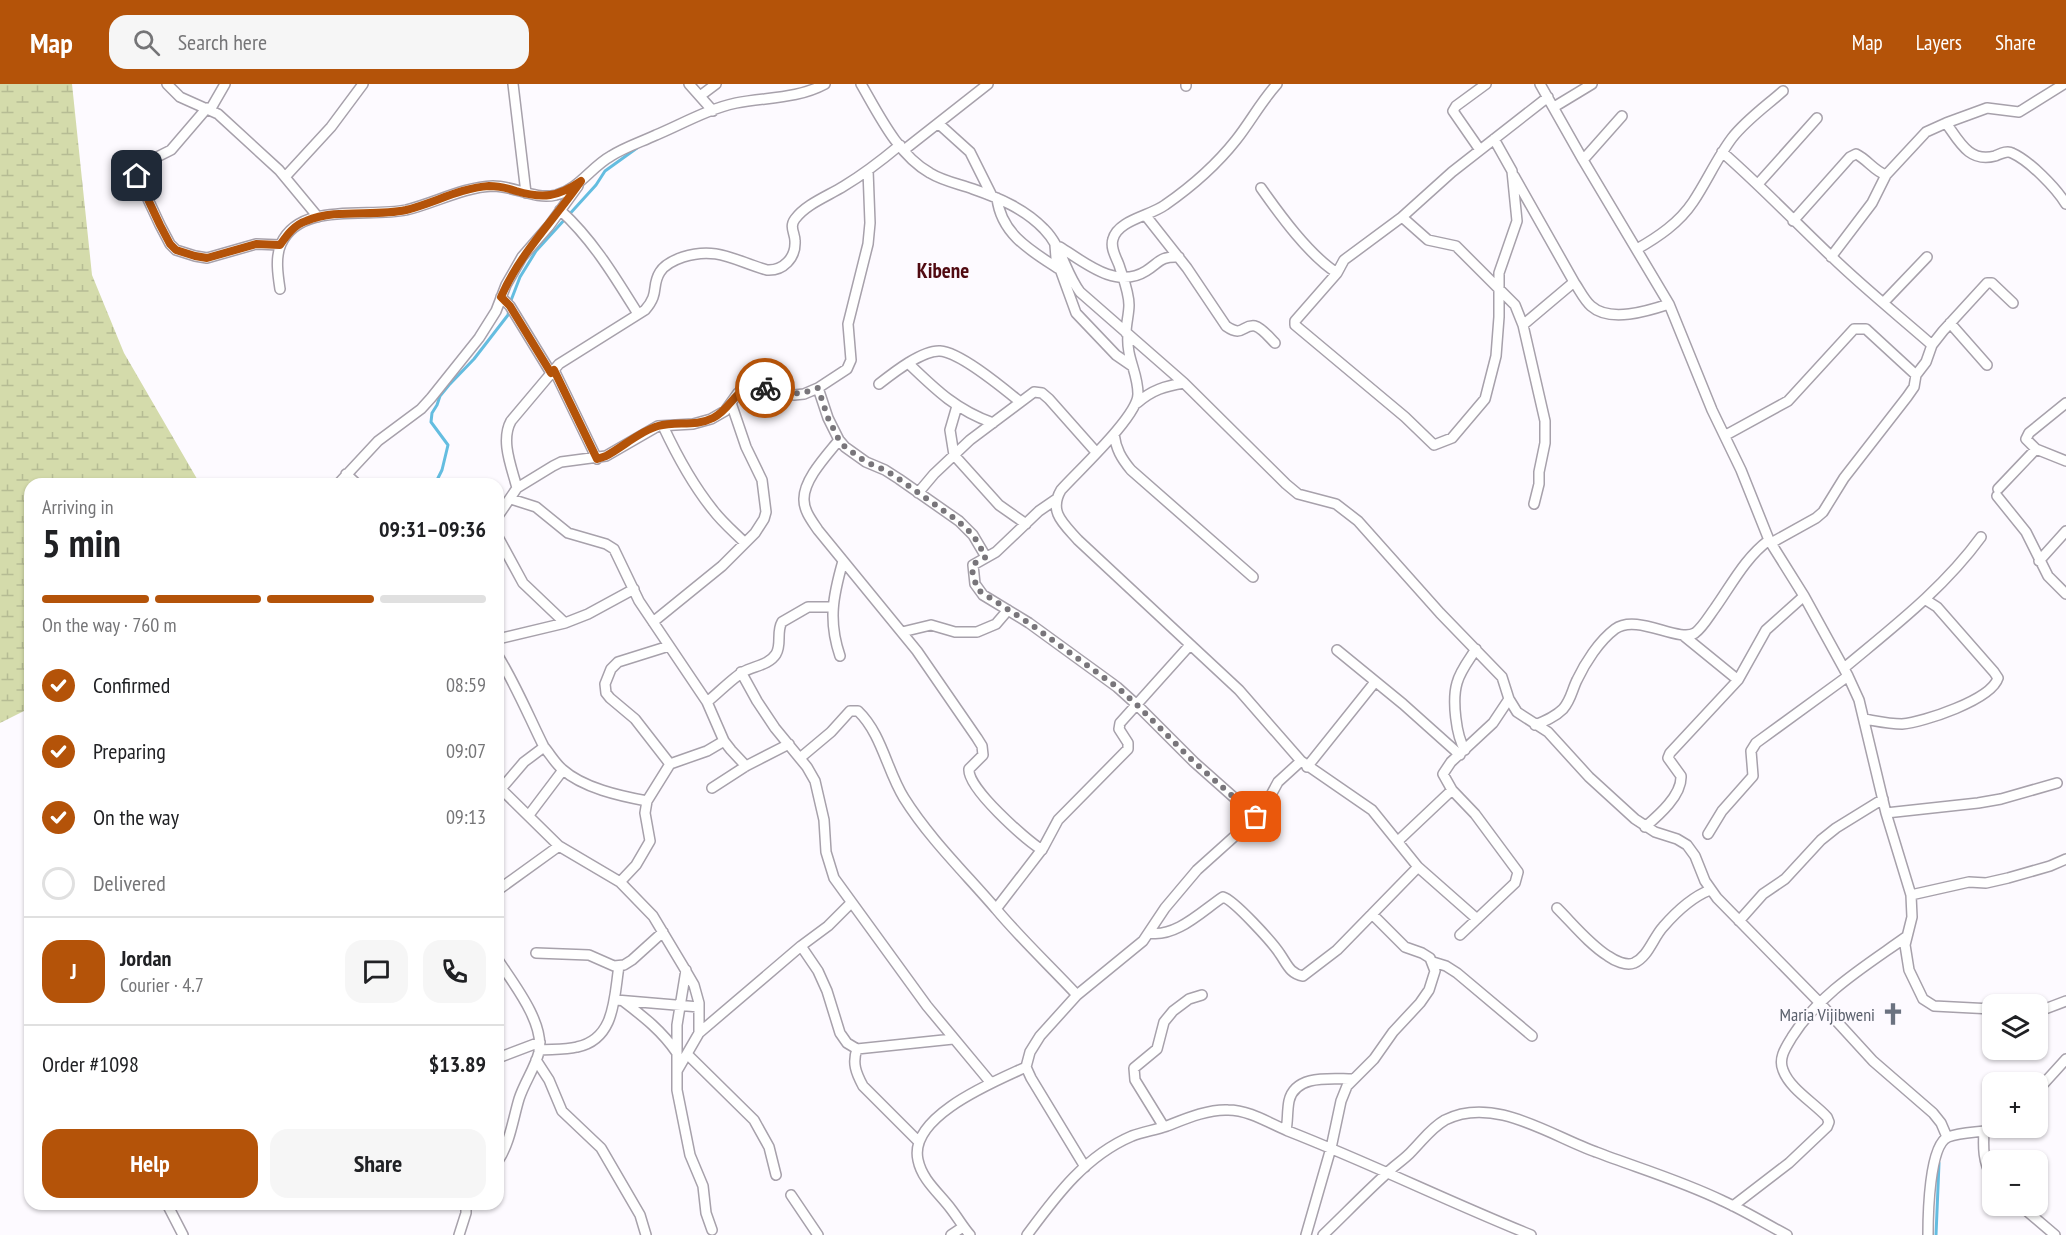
<!DOCTYPE html>
<meta charset="utf-8">
<style>
:root{--surface:#fff;--page:#f6f6f6;--text:#202124;--muted:#757577;--line:#e0e0e0;--accent:#b45309}
body{margin:0;font-family:"PT Sans Narrow",sans-serif;background:var(--page);color:var(--text);height:100vh;display:flex;flex-direction:column;font-size:22px;white-space:nowrap}
*{box-sizing:border-box;margin:0}
p{font-size:20px;color:var(--muted)}
.icon{flex:none;width:33px;height:33px;fill:none;stroke:currentColor;stroke-width:2;stroke-linecap:round;stroke-linejoin:round}
.map{position:relative;flex:1;overflow:hidden}
.sheet{position:absolute;left:24px;top:394px;width:480px;height:732px;display:flex;flex-direction:column;background:var(--surface);border-radius:18px;box-shadow:0 2px 4px #0004}
.sheet>*{flex:none}
.tools{position:absolute;left:1982px;top:910px;display:grid;gap:12px}
.tools a{display:grid;place-items:center;width:66px;height:66px;border-radius:12px;background:var(--surface);box-shadow:0 2px 4px #0004;font-size:30px}
.pin{position:absolute;display:grid;place-items:center;width:51px;height:51px;color:#fff;margin:-26px;border-radius:12px;box-shadow:0 3px 9px #0006}
.courier{position:absolute;display:grid;place-items:center;width:60px;height:60px;margin:-30px;border:4px solid #b45309;border-radius:50%;background:#fff;color:#222;box-shadow:0 2px 8px #0007}
.overview em{font-style:normal;font-weight:600}
.overview div{display:flex;flex-direction:column-reverse}
.overview{display:flex;align-items:center;justify-content:space-between;height:102px;padding:0 18px}
h1{font-size:39px;font-weight:600;line-height:45px}
.bar{display:grid;grid-template-columns:repeat(4,1fr);gap:9px 6px;align-content:center;height:72px;padding:0 18px}
.bar i{height:8px;border-radius:4px;background:var(--line)}
.bar .selected{background:var(--accent)}
.bar p{grid-column:span 4}
.line{display:flex;align-items:center;gap:15px;padding:0 18px;border-top:2px solid var(--line)}
.line div{flex:1}
.round{display:grid;place-items:center;flex:none;width:63px;height:63px;border-radius:18px;background:var(--page)}
ol{padding:0 18px;list-style:none}
li{display:flex;align-items:center;gap:18px;height:66px}
li p{margin-inline-start:auto}
li .icon{padding:6px;border-radius:50%;background:var(--accent);color:#fff;stroke-width:4}
li:last-child{color:var(--muted)}
li i{width:33px;height:33px;border:3px solid var(--line);border-radius:50%}
.primary-button{display:flex;gap:12px;margin-top:auto;padding:12px 18px}
.primary-button a{flex:1;height:69px;border-radius:18px;background:var(--accent);color:#fff;font-size:24px;font-weight:600;line-height:69px;text-align:center}
.primary-button a+a{background:var(--page);color:var(--text)}
header{display:flex;align-items:center;gap:36px;box-sizing:border-box;height:84px;padding:0 30px;background:var(--accent);color:#fff}
header strong{font-size:28px}
nav{display:flex;gap:33px;margin-inline-start:auto;font-size:21px}
.search{width:420px;height:54px;background:var(--page);display:flex;align-items:center;gap:15px;box-sizing:border-box;padding:0 21px;border-radius:18px;color:var(--muted);font-size:22px}
.map>svg:first-child{display:block}
.wetland{fill:url(#wetland-marsh)}
.lines{fill:none;stroke-linecap:round;stroke-linejoin:round}
.stream{stroke:#64bde0;stroke-width:3}
.minor-casing{stroke:#a7a1ab;stroke-width:12}
.minor{stroke:#fff;stroke-width:9}
.done{stroke:#78757a;stroke-width:6;stroke-dasharray:0 10.8}
.route{stroke:#b45309;stroke-width:8}
.labels{text-anchor:middle;dominant-baseline:central;stroke-width:4.5;stroke-linejoin:round;paint-order:stroke}
.worship-label{font-size:18px;fill:#5b616d;stroke:#fdfaff;text-anchor:end}
.quarter-label{font-size:21px;font-weight:bold;fill:#500a11;stroke:#fdfaff}
</style>
<header>
<strong>Map</strong>
<div class="search"><svg class="icon" aria-label="search" viewBox="0 0 24 24"><circle cx="10" cy="10" r="6"/><path d="M15 15l6 6"/></svg>Search here</div>
<nav><a>Map</a><a>Layers</a><a>Share</a></nav>
</header>
<div class="map">
<svg width="2066" height="1151" viewBox="0 0 2066 1151">
<defs>
<pattern id="wetland-marsh" width="20" height="14" patternUnits="userSpaceOnUse" patternTransform="scale(1.5)"><rect width="20" height="14" fill="#d4dbab"/><path d="M1 5h8M5 5V1M11 12h8M15 12V8" fill="none" stroke="#b6bc94"/></pattern>
</defs>
<rect width="100%" height="100%" fill="#fdfaff"/>
<path class="wetland" d="M0,0H72L92,191L124,269L200,400H30V624L0,639Z"/>
<g class="lines">
<path class="stream" d="M510,219L520,193L536,167L596,101L605,87L637,64
M435,400L442,386L448,361L431,338L432,329L437,321L440,312L449,301L474,275L508,231L509,225
M1936,1151L1939,1079"/>
<g class="minor-casing">
<path id="minor" d="M167,0L180,13L218,30L279,86L318,133
M513,0L526,109
M689,0L713,27
M861,0C879,31 898,71 930,89C943,97 959,100 973,105C999,114 1025,125 1044,145C1062,163 1065,188 1080,208L1184,299L1286,400L1298,410L1336,420L1358,437L1440,529L1502,593L1509,615L1517,628L1548,648L1589,693L1635,735L1655,748L1677,755L1687,761L1695,772L1705,797L1717,814L1819,918L1873,977L1933,1029L1941,1039L1947,1053
M1186,0V2
M1540,0L1583,76L1669,220L1712,326L1741,386L1769,456L1804,512L1848,592L1859,616L1886,729L1911,811L1912,833L1905,861L1909,886L1923,915L1934,922L1992,925
M700,12L716,0
M1554,23L1592,0
M207,24L171,66L143,80L137,88L139,96L160,141L170,160L176,166L195,172L207,174L256,160L280,161
M210,26L225,0
M1946,39L1987,24L2019,28L2064,0
M939,40L970,68L992,112
M904,66L988,0
M1480,66L1453,27L1456,22L1486,0
M1722,68C1760,101 1795,138 1832,173C1864,204 1899,232 1932,261
M1583,76L1622,32
M1514,92L1574,198
M285,93L331,43L363,0
M1758,100L1817,34
M1261,104C1280,131 1309,171 1337,189L1344,176L1402,133L1452,88L1548,13
M997,114C1001,150 1031,167 1059,185
M560,126C593,156 615,193 638,230
M1146,132L1187,184L1226,242C1243,254 1242,240 1255,242C1262,244 1269,253 1275,259
M1402,133L1428,156L1456,162L1515,221L1523,241L1545,337V359L1539,388V400L1534,420
M1793,137L1850,73L1856,70C1867,75 1874,87 1886,91L1926,48L1946,39C1959,57 1969,79 1995,72C2000,70 2007,66 2012,69C2030,77 2056,104 2066,120
M1055,161L1056,174L1076,229L1116,271L1132,282
M1060,163C1084,178 1116,206 1146,187C1160,178 1160,172 1179,173
M1637,165C1658,153 1679,139 1693,118C1707,97 1717,74 1732,54C1746,36 1766,22 1783,7
M1831,173L1872,119L1886,91
M1337,189L1295,237V241L1405,333L1434,361L1452,354L1485,315L1496,272L1499,233V189L1517,137L1512,87L1494,55
M280,205C278,192 275,173 281,160C300,117 368,134 406,126C435,119 463,103 493,102C515,102 534,116 556,111C579,105 591,83 611,72C625,63 641,58 656,51C682,40 708,25 736,19C767,13 797,15 825,0
M501,213L510,222L551,289
M1884,218L1927,173
M1950,239L1987,281
M1523,241L1574,198C1579,205 1584,216 1591,222C1610,239 1648,227 1669,220
M1126,249C1126,240 1129,230 1129,221C1129,208 1123,194 1119,181C1116,173 1110,164 1113,155C1118,136 1150,132 1165,121C1191,103 1217,80 1236,56C1251,37 1260,19 1277,0
M1128,251C1126,274 1138,288 1138,310C1138,332 1078,387 1061,406C1048,428 1064,440 1078,456L1239,606L1301,677L1372,726L1418,783L1477,835
M908,279C935,305 956,326 993,339
M554,286L597,375
M879,300C893,289 922,266 940,267C960,268 1003,304 1019,317
M818,304L828,334L839,356L845,363L866,378L885,386L899,395L959,437L973,451L986,473
M1137,319C1152,306 1165,302 1184,299
M2066,319L2029,349L2026,355L2036,365L2066,377
M957,322L950,346L954,371L999,421L1026,440
M663,342C677,372 692,400 713,426C722,438 734,448 745,459
M1114,350C1116,365 1121,374 1131,386L1253,493
M1726,351L1788,317L1854,245H1866L1916,291
M839,356C827,371 803,396 804,416C804,427 812,437 818,446L917,567L977,654L982,662L983,671L969,685C967,704 1025,755 1042,766
M346,390L357,400
M338,400L378,357L421,325L431,314L479,254L496,227L506,201L522,173L549,142L578,102
M517,404C512,384 500,357 511,337L559,280L645,226C660,209 651,202 660,188C665,180 674,176 683,173C717,162 735,177 767,186C783,187 796,174 795,157C795,149 789,143 795,135C806,120 828,112 844,102C864,90 882,76 900,61
M1998,405L2036,365
M918,409L934,390L970,356L1034,308L1042,309L1049,315L1096,368
M1997,412L2026,448L2048,492L2066,510
M511,415L536,423L568,449L606,460L614,465L639,517L707,618L724,657L731,666L746,682
M1055,416L1039,427L996,468L973,481L975,500L983,511L1029,539L1117,603L1137,621L1194,678L1256,733
M498,432L517,404L553,382L561,378L606,372L658,342L693,340L711,335L725,327L738,309L750,303H758L794,311L804,310L818,304L847,285L851,276L848,240L868,160L870,139L868,86
M498,453L523,499L565,539
M1771,459L1816,434L1823,428L1844,394L1907,313L1914,303L1916,291L1926,278L1932,261L1943,247L1987,199H1992L2013,219
M2039,477L2066,447
M653,538L722,482L755,449L764,435L766,428L762,396L746,363L731,319
M902,548L931,541L955,548H977L996,540L1008,526
M1684,552L1738,596
M498,555L565,539L588,530L634,505
M669,562L618,578L611,585L605,600L606,609L610,614L635,635L670,680
M1337,566L1403,620L1460,671
M498,572C516,601 529,633 544,663L524,678L501,705
M840,572C828,537 833,512 843,477
M1844,584C1893,543 1943,505 1981,453
M741,588L757,617L775,644L807,683L815,697L824,736L826,768L834,794L927,922L991,999
M707,618C717,610 734,593 743,588C754,582 769,581 776,570C782,560 776,548 782,538L808,523H833
M1864,635C1876,637 1889,640 1902,640C1924,638 1991,616 1998,594L1994,588L1937,523L1926,516
M1535,641C1545,637 1555,633 1563,625C1571,616 1572,606 1577,596C1585,579 1599,557 1615,545C1637,529 1678,559 1695,549C1703,543 1709,532 1715,524C1732,500 1745,474 1769,456
M544,663C550,670 555,679 562,685C583,704 620,712 647,717
M1465,666C1456,652 1452,616 1457,599C1460,587 1469,576 1476,565
M800,674L831,648L850,627H858C882,650 887,687 904,714C929,754 965,789 996,825
M1307,683L1375,598
M498,702L559,762L620,798L653,832L683,882L694,901L699,919V949L677,987
M712,704L746,682L789,660
M1886,729L1978,719L2001,715L2057,699
M529,731L563,686
M1645,743C1659,731 1682,711 1681,692L1668,674L1670,669L1738,596L1766,546L1804,512
M1708,750L1722,727L1753,692L1751,667L1756,659L1848,592
M1398,757L1452,706
M620,798L636,781L650,757L645,729L647,717L670,680L707,667L724,657
M498,806L559,762
M1911,811L1969,798L1986,799L2008,794L2050,782L2066,775
M1557,824C1573,840 1589,860 1608,872C1615,877 1626,882 1634,879C1648,873 1653,854 1663,843C1676,828 1692,813 1710,806
M1739,837L1763,810L1785,795L1821,756L1836,744L1883,715
M1149,849C1176,854 1203,826 1223,813C1234,816 1273,859 1280,870C1287,880 1290,890 1303,892L1337,866L1418,783
M1460,851L1515,799L1518,788L1475,730L1452,706L1443,690L1451,678L1493,639L1509,615
M801,862L818,887L827,907L840,949L847,959L857,965L953,955
M536,869L589,871L614,882L624,881L632,876L663,848
M498,876C513,899 545,939 539,968C535,984 524,999 519,1015C513,1035 510,1059 498,1077
M1433,878L1446,882L1457,889L1532,952
M686,886L677,941V1006L690,1071L703,1102L706,1129L712,1146
M1077,911C1050,882 1021,855 996,825L1043,764L1058,736L1128,665V659L1119,645L1120,639L1190,561
M616,916L699,923
M623,917C644,933 662,947 677,969
M2037,928L2066,917
M699,949L801,862L828,842L851,819
M857,965C852,979 856,989 863,1002L919,1058
M539,966C552,965 565,966 577,963C616,955 614,912 619,882
M688,971L754,1036L769,1063L776,1091
M498,974L540,958
M536,976L549,996L562,1027L601,1064L640,1131L646,1151
M2037,1007L2066,975
M1164,1043L1135,996L1134,984L1157,965L1164,938L1173,927L1189,915L1202,911
M1286,1046C1288,1037 1287,1027 1289,1017C1295,990 1331,995 1352,995
M1984,1047C1983,1063 1983,1078 1992,1093
M1085,1083L1031,994L1026,983L1030,968L1040,952L1077,911L1143,857L1165,824L1197,786L1256,733L1265,722L1278,698L1301,677
M791,1111L818,1151
M167,1120L183,1151
M1733,1122L1789,1079L1827,1043L1829,1038L1827,1033C1813,1018 1790,1005 1783,986C1778,974 1786,963 1792,953C1820,909 1864,883 1906,853
M2021,1122L2055,1151
M459,1151L466,1129V1120
M951,1151L963,1143
M970,1151C963,1143 958,1134 951,1125C939,1109 922,1096 918,1076C908,1032 996,997 1026,983
M1027,1151C1056,1112 1085,1072 1132,1052C1143,1048 1155,1046 1167,1042C1185,1035 1208,1025 1228,1026C1249,1026 1269,1039 1288,1047C1370,1079 1449,1118 1531,1151
M1306,1151L1331,1064L1341,1017L1347,1002L1374,975L1393,948L1420,919L1429,906L1435,887L1430,874L1422,869L1405,863L1372,830
M1323,1151C1344,1131 1364,1110 1385,1091C1393,1082 1404,1076 1412,1067C1423,1056 1431,1044 1445,1036C1494,1011 1551,1052 1596,1068C1638,1084 1682,1097 1723,1117C1745,1127 1766,1140 1787,1151
M1928,1151C1928,1132 1929,1061 1948,1053C1964,1047 1983,1049 1999,1044"/>
</g>
<use href="#minor" class="minor"/>
</g>
<g class="lines">
<path class="done" d="M765,304C787,309 796,313 818,304L828,334L839,356L845,363L866,378L885,386L899,395L958,437L973,451L986,473L975,479L972,483L973,492L978,506L1029,539L1117,603L1137,621L1194,678L1256,733"/>
<path class="route" d="M137,92L160,141L170,160L176,166L195,172L207,174L256,160L280,161C287,151 294,141 306,137C337,124 373,133 406,126C434,119 460,104 489,102C499,102 507,104 516,107C543,115 558,113 581,97C554,136 520,169 501,213L510,222L551,289L554,286L597,375L606,372C623,363 640,347 658,342C677,337 695,343 713,334C735,323 735,297 765,304"/>
</g>
<defs>
<g id="church-bare" transform="scale(1.8)"><path d="M-1.2-6h2.4v3.5h3.3v2.4h-3.3V6h-2.4V-.1h-3.3v-2.4h3.3Z" fill="#6b7280" stroke="#fdfaff" stroke-width="2.5" paint-order="stroke"/></g>
</defs>
<g fill-rule="evenodd">
<use href="#church-bare" x="1893" y="930"/>
</g>
<g class="labels">
<g class="worship-label">
<text x="1875" y="930">Maria Vijibweni</text>
</g>
<g class="quarter-label">
<text x="943" y="186">Kibene</text>
</g>
</g>
</svg>
<div class="tools">
<a><svg class="icon" aria-label="layers" viewBox="0 0 24 24"><path d="M12 4l9 5-9 5-9-5zM3 14l9 5 9-5"/></svg></a>
<a>+</a>
<a>−</a>
</div>
<div class="pin" style="left:1256px;top:733px;background:#ea580c"><svg class="icon" aria-label="bag" viewBox="0 0 24 24"><path d="M5 8h14l-1 12H6zM9 8a3 3 0 0 1 6 0"/></svg></div>
<div class="pin" style="left:137px;top:92px;background:#1f2937"><svg class="icon" aria-label="home" viewBox="0 0 24 24"><path d="M3 11l9-7 9 7M6 9v11h12V9"/></svg></div>
<div class="courier" style="left:765px;top:304px"><svg class="icon" aria-label="bike" viewBox="0 0 24 24"><circle cx="6" cy="16" r="4"/><circle cx="18" cy="16" r="4"/><path d="M6 16l4-8h5l3 8M10 8l3 8H6M13 5h3"/></svg></div>
<section class="sheet">
<div class="overview"><div><h1>5 min</h1><p>Arriving in</p></div><em>09:31–09:36</em></div>
<div class="bar"><i class="selected"></i><i class="selected"></i><i class="selected"></i><i></i><p>On the way · 760 m</p></div>
<ol>
<li><svg class="icon" aria-label="check" viewBox="0 0 24 24"><path d="M5 12l5 5 9-10"/></svg>Confirmed<p>08:59</p></li>
<li><svg class="icon" aria-label="check" viewBox="0 0 24 24"><path d="M5 12l5 5 9-10"/></svg>Preparing<p>09:07</p></li>
<li><svg class="icon" aria-label="check" viewBox="0 0 24 24"><path d="M5 12l5 5 9-10"/></svg>On the way<p>09:13</p></li>
<li><i></i>Delivered</li>
</ol>
<div class="line" style="height:108px"><b class="round" style="background:var(--accent);color:#fff">J</b><div><b>Jordan</b><p>Courier · 4.7</p></div><a class="round"><svg class="icon" aria-label="chat" viewBox="0 0 24 24"><path d="M4 5h16v11H9l-5 4z"/></svg></a><a class="round"><svg class="icon" aria-label="phone" viewBox="0 0 24 24"><path d="M5 4h4l2 5-3 2q2 4 5 5l2-3 5 2v4C11 20 4 13 5 4z"/></svg></a></div>
<div class="line" style="height:78px"><div>Order #1098</div><b>$13.89</b></div>
<div class="primary-button"><a>Help</a><a>Share</a></div>
</section>
</div>
